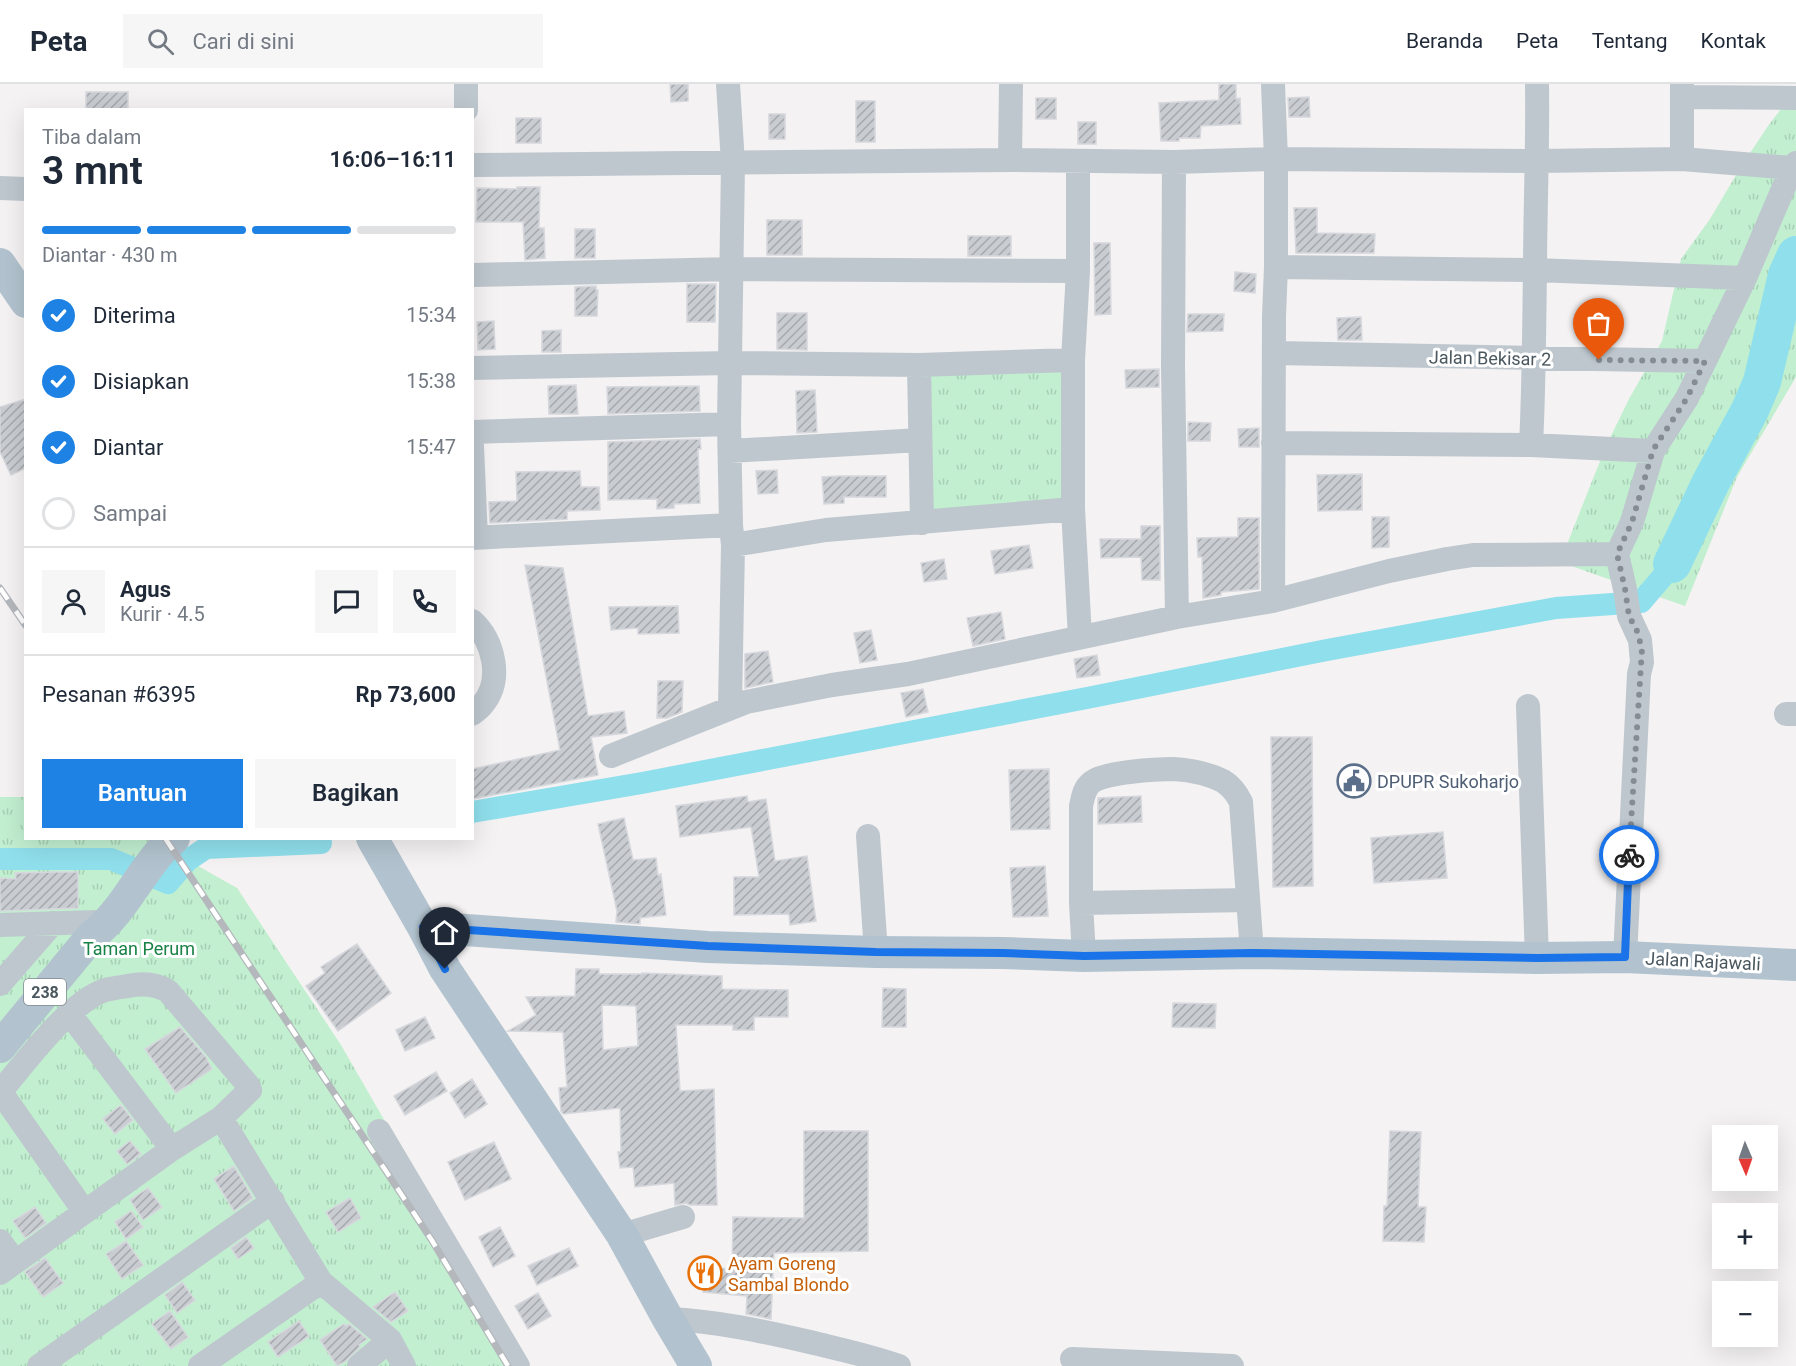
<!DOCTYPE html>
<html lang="id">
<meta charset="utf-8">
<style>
:root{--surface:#fff;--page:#f6f6f7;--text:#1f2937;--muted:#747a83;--line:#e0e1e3;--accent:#1d82e3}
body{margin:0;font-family:Roboto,sans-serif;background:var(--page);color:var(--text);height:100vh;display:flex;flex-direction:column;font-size:22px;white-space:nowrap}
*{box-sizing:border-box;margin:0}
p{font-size:20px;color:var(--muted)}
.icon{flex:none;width:33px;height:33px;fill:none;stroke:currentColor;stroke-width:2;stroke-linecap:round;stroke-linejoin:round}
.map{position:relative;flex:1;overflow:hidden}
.side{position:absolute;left:24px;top:24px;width:450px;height:732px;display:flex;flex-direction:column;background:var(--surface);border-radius:0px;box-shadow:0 6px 24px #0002}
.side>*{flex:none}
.needle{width:39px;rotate:178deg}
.tools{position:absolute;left:1712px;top:1041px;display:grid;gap:12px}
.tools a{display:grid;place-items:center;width:66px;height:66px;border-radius:0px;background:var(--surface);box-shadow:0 6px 24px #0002;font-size:30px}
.pin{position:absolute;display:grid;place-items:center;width:51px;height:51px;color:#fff;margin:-62px -26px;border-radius:50% 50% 50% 0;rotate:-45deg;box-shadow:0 0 6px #0007}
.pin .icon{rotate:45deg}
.courier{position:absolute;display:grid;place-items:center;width:60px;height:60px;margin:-30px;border:4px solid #1a73e8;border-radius:50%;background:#fff;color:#222;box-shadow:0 2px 8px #0007}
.overview em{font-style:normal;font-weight:600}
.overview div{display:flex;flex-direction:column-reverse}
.overview{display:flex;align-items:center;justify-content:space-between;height:102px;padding:0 18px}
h1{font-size:39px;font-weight:600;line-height:45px}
.bar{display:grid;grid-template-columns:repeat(4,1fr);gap:9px 6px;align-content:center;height:72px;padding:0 18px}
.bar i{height:8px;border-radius:4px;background:var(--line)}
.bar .selected{background:var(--accent)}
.bar p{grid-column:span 4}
.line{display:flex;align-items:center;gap:15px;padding:0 18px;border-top:2px solid var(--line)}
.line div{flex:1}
.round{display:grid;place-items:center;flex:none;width:63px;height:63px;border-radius:0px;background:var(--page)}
ol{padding:0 18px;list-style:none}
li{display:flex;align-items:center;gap:18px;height:66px}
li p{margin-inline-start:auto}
li .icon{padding:6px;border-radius:50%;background:var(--accent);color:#fff;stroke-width:4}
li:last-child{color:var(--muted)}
li i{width:33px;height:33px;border:3px solid var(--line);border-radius:50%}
.primary-button{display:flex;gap:12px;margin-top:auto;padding:12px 18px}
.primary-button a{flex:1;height:69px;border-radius:0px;background:var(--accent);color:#fff;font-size:24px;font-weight:600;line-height:69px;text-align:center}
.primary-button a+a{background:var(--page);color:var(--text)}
header{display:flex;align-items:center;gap:36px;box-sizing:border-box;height:84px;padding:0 30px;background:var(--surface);border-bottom:2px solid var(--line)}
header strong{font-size:28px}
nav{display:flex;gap:33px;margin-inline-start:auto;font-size:21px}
.search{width:420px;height:54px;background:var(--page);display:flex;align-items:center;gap:15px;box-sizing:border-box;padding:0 21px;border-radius:0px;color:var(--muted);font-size:22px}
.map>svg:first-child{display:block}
.park{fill:url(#park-tufts)}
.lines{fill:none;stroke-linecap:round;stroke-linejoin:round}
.canal{stroke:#90dfec;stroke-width:22}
.river{stroke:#90dfec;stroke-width:38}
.building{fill:url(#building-hatch);stroke:#d6d8dd;stroke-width:1.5;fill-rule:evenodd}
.minor{stroke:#bec7ce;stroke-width:24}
.major{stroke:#b2c3cf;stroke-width:32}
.rail-casing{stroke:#b4b7bc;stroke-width:7}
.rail{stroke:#fff;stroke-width:4.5;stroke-dasharray:14;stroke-linecap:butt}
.done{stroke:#868d92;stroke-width:6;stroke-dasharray:0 10.8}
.route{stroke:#1a73e8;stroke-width:8}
.labels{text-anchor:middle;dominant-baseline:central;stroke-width:6;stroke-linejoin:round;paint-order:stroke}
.shield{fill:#fff;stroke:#80898f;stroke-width:1.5}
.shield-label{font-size:16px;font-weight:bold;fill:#4a575f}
.street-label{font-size:18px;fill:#4a575f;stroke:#fff}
.service-label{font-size:18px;fill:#4e5e75;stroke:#fff;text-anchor:start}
.park-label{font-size:18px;fill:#198246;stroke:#fff}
.food-label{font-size:18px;fill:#c56008;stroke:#fff;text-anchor:start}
</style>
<header>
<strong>Peta</strong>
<div class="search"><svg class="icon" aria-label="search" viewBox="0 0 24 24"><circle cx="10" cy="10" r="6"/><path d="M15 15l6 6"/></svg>Cari di sini</div>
<nav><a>Beranda</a><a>Peta</a><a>Tentang</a><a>Kontak</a></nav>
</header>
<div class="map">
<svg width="1796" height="1282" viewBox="0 0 1796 1282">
<defs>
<pattern id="park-tufts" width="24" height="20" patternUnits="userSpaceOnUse" patternTransform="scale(1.5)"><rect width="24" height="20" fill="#c2efd0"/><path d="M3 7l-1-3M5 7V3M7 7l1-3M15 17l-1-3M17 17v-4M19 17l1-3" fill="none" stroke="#a8cfb5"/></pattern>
<pattern id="building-hatch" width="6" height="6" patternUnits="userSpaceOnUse" patternTransform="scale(1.5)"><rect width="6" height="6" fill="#c9cdd1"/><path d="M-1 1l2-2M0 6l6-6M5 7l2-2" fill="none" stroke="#a5a9ad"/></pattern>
</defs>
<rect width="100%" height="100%" fill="#f4f2f2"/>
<path class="park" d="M1796,5V293L1737,393L1685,522L1560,478L1606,362L1629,315L1662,257L1681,175L1710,135L1742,81L1768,42Z
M1073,276L1068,431L922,439L919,281Z
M0,713H25L26,754L150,755L237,804L341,961L526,1282H0Z
M202,755H312L205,759Z"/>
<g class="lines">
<path class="canal" d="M472,728L642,699L1087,614L1327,566L1556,524L1641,518L1670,484
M0,775H111L168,799L188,776L206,764L321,759"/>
<path class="river" d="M1672,480L1711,398L1750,326L1762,298L1787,191L1796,171"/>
</g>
<path class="building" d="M670,0H688V17L671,18Z
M1219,0H1236V15L1240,14L1241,40L1201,42L1200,54H1179V57H1161L1159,19L1219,16Z
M86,8H128V26H86Z
M1309,13L1310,33H1289L1288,14Z
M1036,14H1056V35H1036Z
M856,17H875V58H856Z
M769,30H785V55H769Z
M516,34H541V59H516Z
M1078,38H1096V60H1078Z
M517,103H540L539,144H544L545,174L525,176L523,138H476L477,104L517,105Z
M1294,124H1317V149L1375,150L1374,169H1296Z
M767,136H802V171H767Z
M575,145H595V174H575Z
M968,152H1011V172H968Z
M1094,159H1110L1111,230L1095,231Z
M1235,188L1256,190L1255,209L1234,207Z
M687,200H716L715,238H687Z
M596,202V206H598L597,232H575V203Z
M777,229H807V266L777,265Z
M1188,230H1224L1223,247L1187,248Z
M1361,233L1362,256H1338L1337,234Z
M494,237L495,265L478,266L477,238Z
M561,246V268H542V247Z
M1159,285V303L1126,304L1125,286Z
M576,301L578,330H549L548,302Z
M699,302L700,327L608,330L607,303Z
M815,306L817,348L797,349L796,307Z
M26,315V384L11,391L0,368V323Z
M1188,338L1211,339L1210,357H1188Z
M1259,344V363H1239L1238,345Z
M700,355L701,365H698L700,419L674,420V424L657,425V415L608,416V358Z
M777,386L778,409L758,410L756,387Z
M580,387L581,403H599L600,426L567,427V435L490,439L489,418L517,417L516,388Z
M1362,390V426L1318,427L1317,391Z
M839,392H886V413H844V419L824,420L822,393Z
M1372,433H1389V463L1372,464Z
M1238,434H1259V505L1221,508V511L1203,514L1202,473H1198L1197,454L1238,453Z
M1141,442H1160V496H1142L1141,473L1101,474L1100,455H1141Z
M1029,461L1033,484L995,490L991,467Z
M944,475L947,495L924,498L921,479Z
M525,481L563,484L588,632L624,627L627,649L591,653L598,691L472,715V685L560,666Z
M678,522L679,549L638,550V544L611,546L609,523Z
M1001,528L1005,555L973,562L967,534Z
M871,546L877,576L860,579L854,549Z
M768,567L773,598L745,604V570Z
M1097,571L1100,591L1077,594L1074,575Z
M658,597H683L682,628L667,634H657Z
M923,605L928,628L906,633L901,609Z
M1271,653H1312L1313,802L1273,803Z
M1049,685L1050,745L1011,746L1009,686Z
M747,712L748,718L766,715L775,777L807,772L816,837L790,841L789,830L734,831V793H759L751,743L680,753L676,722Z
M1141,712L1142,738L1098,740V714Z
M624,734L633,776L656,774L658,791L661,790L666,831L640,834V840L616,838L617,827L598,740Z
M1443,748L1447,794L1374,799L1371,754Z
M1045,782L1048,832L1013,833L1010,784Z
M57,788H78V824L0,827V794L16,795L15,789Z
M357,860L391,909L338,947L306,902L325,889L321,883Z
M576,885H599V890H642V889L722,892V905L788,906V933H754V946H733V941H676L680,1007L714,1005L717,1121H690L686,1119L675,1121L674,1099L635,1103L633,1083L620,1084L618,1068H621L620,1024L563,1030L561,1027L559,1004L567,1003L563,948L508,947L536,931L526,913L575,912ZM602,921L636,922L638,962L603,966Z
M883,904L906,905V943H882Z
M1173,919L1216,920L1215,944L1172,943Z
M425,933L435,954L405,967L396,946Z
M180,943L206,973L212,985L176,1009L145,965Z
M436,988L447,1007L405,1031L394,1012Z
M472,995L487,1020L465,1034L450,1009Z
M121,1021L133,1036L115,1050L103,1035Z
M804,1047H868V1167L774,1169L771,1235L746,1230L747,1212L703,1208L705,1183L732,1185L733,1133L804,1134Z
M1390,1047L1421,1048L1418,1123H1426L1424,1158L1383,1157L1384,1122H1387Z
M130,1057L141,1070L127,1080L117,1067Z
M494,1058L511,1095L465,1116L448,1078Z
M234,1082L253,1114L234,1127L214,1095Z
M148,1104L162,1123L143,1136L130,1116Z
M350,1114L361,1134L338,1148L326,1128Z
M35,1123L46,1139L25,1154L13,1137Z
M131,1127L143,1143L126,1155L115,1138Z
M500,1143L515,1172L493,1183L479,1153Z
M246,1153L254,1164L238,1175L231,1164Z
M126,1157L143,1181L122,1195L106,1170Z
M569,1164L578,1182L537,1201L528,1182Z
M45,1174L63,1199L43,1213L25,1188Z
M182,1198L195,1216L177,1229L165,1211Z
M395,1208L408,1227L391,1238L373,1223Z
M538,1209L551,1232L528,1245L515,1222Z
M170,1227L188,1253L171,1265L152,1240Z
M299,1237L309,1252L278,1273L268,1258Z
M344,1240L346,1242L349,1240L367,1255L359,1261L360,1263L346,1277L337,1282L320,1256Z"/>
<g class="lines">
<path class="minor" d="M728,0L733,79L729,340L731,441L733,461L730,623
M1273,0L1276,75V183L1274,232L1273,517
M1682,0V75
M1682,13L1796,14
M466,26V0
M1010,76L1011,0
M1078,77V187L1073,276V425L1080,553
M1174,78L1173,284L1177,533
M472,81L1010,76L1174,78L1276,75L1538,77L1682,75L1792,84
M0,104L26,105
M1276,183L1535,186L1745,194
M472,191L732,185L1078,187
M1275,269L1705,277
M919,281L922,439
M472,284L730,279L919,281L1073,276
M472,348L729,340
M1273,359L1531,361L1653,367
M1531,361C1534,303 1534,246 1535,188C1535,125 1538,63 1537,0
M472,362L476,454
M730,367L920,356
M472,454L731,441
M733,461L826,446L1073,425
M1617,470L1625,505L1629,532L1640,556L1642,578L1639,590L1625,873
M472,537C494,557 503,596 483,620C480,624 476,627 472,630
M1528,622L1537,874
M1786,630H1796
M611,672L746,618L832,601L908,590L1177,533L1273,517L1389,487L1447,475L1473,471L1617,470L1632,438L1653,367L1687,314L1745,194L1792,84L1796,79
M868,752L876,868
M1081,819L1248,816
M0,841L96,838L105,843
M1084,872L1081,819V722C1083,713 1084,704 1092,698C1105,688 1157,685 1174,685C1189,686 1209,690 1223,697C1231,702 1237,710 1241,718L1252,869
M0,900L53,839
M69,929L172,1065
M0,1007L84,1127
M0,1008C26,978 68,919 105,906C112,904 121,903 128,902C142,899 156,900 168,907L248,1001L250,1006L221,1034L172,1065L0,1189
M221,1034L321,1198L390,1256L404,1282
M379,1047L518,1282
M622,1151L683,1133
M0,1157L15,1178
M668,1235C718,1237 766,1248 814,1259C843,1266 871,1272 899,1282
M1072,1275L1232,1282
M39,1282L273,1117
M200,1282L321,1198
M359,1282L390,1256"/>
<path class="major" d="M0,180L26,218
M372,754L423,843L445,885L622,1151L668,1235L696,1282
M423,843L708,863L876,868L1003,869L1084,872L1252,869L1537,874L1625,873L1796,881
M0,963L91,853C121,830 136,796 160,768C164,763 170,759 174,754"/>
<g class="rail-casing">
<path id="rail" d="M0,504L26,542
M165,754L431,1155L508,1282"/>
</g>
<use href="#rail" class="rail"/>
</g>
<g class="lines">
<path class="done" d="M1599,276L1705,277L1687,314L1653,366L1632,438L1617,470L1625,505L1629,532L1637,547L1642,565L1629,771"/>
<path class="route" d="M445,885L423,843L708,862L876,868L1003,869L1084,872L1252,869L1537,874L1625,873L1629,771"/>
</g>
<defs>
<g id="civic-ring" transform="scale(1.725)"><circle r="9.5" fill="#fff" stroke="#5c6f8a" stroke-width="1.5"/><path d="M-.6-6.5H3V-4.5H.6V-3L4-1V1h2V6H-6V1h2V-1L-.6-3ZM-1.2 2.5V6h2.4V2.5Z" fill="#5c6f8a"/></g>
<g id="restaurant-ring" transform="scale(1.725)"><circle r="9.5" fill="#fff" stroke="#e8710a" stroke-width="1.5"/><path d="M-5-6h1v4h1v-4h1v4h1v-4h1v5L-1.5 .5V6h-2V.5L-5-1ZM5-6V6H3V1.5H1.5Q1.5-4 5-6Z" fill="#e8710a"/></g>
</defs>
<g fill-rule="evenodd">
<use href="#civic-ring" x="1354" y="697"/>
<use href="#restaurant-ring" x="705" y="1189"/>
</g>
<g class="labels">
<rect class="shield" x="24" y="895" width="42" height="26" rx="4.5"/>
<g class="shield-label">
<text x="45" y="908">238</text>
</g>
<g class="street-label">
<text transform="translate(1490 274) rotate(1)">Jalan Bekisar 2</text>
<text transform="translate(1703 877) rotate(3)">Jalan Rajawali</text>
</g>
<g class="service-label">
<text x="1377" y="697">DPUPR Sukoharjo</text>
</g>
<g class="park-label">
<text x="139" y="864">Taman Perum</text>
</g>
<g class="food-label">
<text x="728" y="1179">Ayam Goreng<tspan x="728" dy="21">Sambal Blondo</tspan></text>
</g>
</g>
</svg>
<div class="tools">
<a><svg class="needle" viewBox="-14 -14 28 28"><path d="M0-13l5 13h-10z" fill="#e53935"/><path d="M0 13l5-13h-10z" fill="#747a83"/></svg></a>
<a>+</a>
<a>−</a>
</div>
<div class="pin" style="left:1599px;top:276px;background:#ea580c"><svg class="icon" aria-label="bag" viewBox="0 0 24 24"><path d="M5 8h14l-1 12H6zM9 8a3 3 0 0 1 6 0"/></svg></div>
<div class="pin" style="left:445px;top:885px;background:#1f2937"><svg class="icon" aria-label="home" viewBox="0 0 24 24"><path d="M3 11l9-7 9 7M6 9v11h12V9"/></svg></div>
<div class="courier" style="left:1629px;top:771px"><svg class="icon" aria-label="bike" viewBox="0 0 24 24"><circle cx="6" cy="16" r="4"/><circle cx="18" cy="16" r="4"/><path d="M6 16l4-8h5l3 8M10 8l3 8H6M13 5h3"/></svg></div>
<section class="side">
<div class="overview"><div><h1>3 mnt</h1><p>Tiba dalam</p></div><em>16:06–16:11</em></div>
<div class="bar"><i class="selected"></i><i class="selected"></i><i class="selected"></i><i></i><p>Diantar · 430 m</p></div>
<ol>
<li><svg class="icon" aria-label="check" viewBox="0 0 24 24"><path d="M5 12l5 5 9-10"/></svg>Diterima<p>15:34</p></li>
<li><svg class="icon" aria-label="check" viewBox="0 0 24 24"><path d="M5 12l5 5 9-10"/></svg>Disiapkan<p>15:38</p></li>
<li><svg class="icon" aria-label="check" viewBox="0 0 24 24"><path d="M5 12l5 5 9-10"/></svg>Diantar<p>15:47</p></li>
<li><i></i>Sampai</li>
</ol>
<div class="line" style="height:108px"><a class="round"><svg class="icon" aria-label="person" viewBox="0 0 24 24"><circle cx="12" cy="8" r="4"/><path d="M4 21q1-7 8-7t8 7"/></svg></a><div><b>Agus</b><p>Kurir · 4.5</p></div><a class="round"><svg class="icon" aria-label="chat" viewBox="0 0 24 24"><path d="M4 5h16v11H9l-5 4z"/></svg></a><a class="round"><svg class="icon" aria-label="phone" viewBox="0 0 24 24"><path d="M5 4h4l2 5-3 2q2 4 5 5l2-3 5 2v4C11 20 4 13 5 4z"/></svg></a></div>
<div class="line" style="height:78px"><div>Pesanan #6395</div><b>Rp 73,600</b></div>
<div class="primary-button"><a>Bantuan</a><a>Bagikan</a></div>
</section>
</div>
